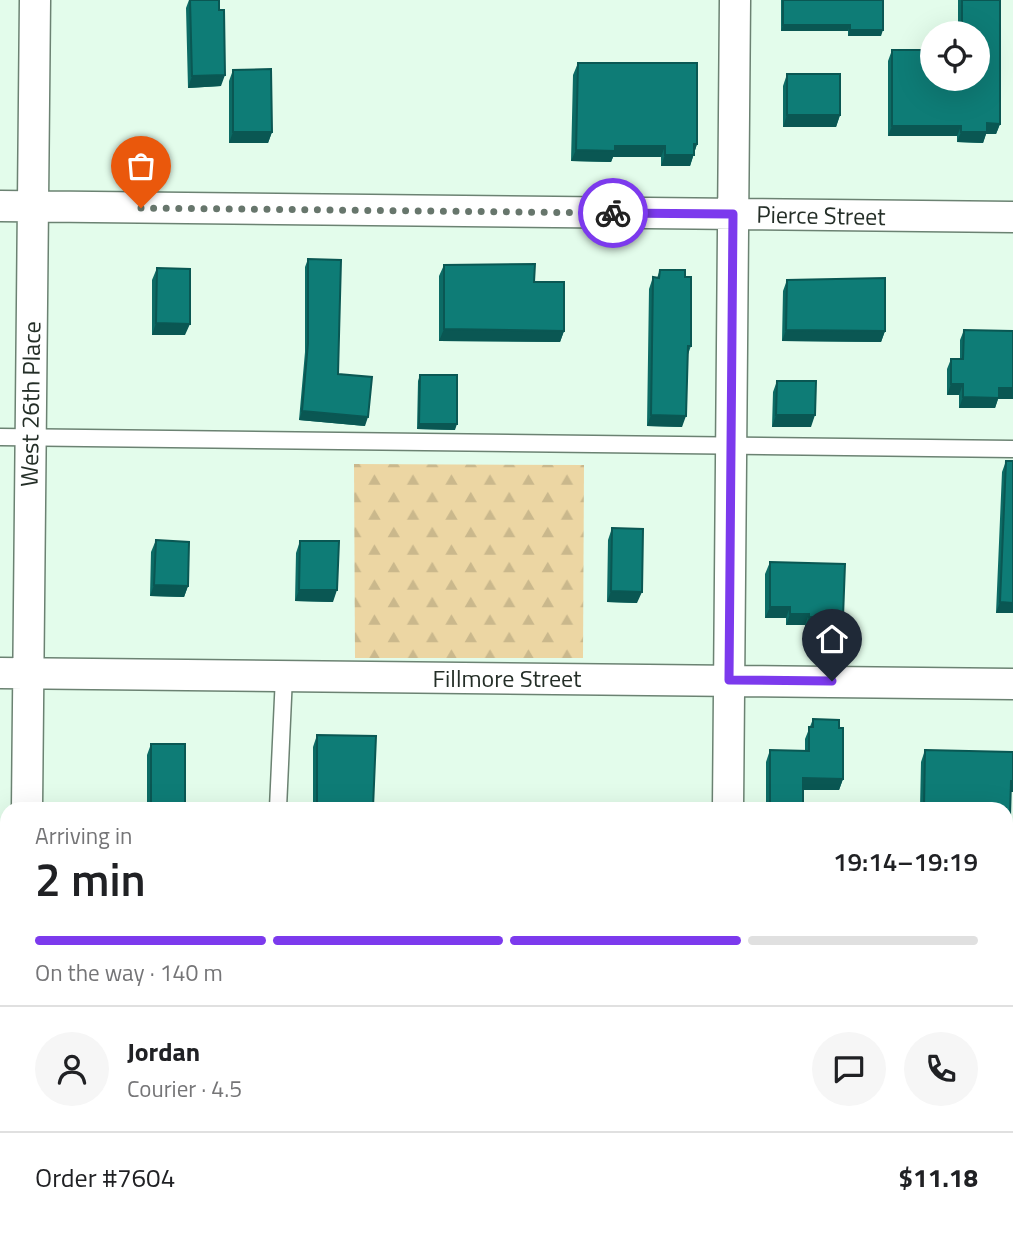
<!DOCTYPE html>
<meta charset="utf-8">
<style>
:root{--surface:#fff;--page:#f6f6f6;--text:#202124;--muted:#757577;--line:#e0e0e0;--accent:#7c3aed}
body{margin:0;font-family:"Titillium Web",sans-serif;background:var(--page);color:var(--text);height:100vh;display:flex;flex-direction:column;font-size:26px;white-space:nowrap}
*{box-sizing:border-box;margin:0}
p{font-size:23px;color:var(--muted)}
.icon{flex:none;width:38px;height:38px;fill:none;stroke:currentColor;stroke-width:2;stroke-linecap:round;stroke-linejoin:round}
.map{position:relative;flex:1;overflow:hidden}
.side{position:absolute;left:0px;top:802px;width:1013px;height:436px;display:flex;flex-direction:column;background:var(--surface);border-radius:21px 21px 0 0;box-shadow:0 7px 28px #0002}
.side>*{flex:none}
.buttons{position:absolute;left:920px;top:21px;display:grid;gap:14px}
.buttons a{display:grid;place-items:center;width:70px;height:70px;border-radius:50%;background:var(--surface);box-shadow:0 7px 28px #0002;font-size:35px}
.pin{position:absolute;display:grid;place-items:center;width:60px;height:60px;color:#fff;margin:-72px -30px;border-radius:50% 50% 50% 0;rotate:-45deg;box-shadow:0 0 7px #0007}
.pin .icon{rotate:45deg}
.courier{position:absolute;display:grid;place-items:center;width:70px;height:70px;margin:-35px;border:5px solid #7c3aed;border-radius:50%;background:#fff;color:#222;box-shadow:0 2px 9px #0007}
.summary em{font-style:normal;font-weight:600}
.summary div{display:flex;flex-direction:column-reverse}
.summary{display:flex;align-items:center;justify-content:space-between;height:119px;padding:0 35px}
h1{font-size:46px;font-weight:600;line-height:52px}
.bar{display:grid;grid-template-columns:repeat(4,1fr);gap:10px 7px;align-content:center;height:84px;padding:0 35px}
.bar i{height:9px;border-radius:5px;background:var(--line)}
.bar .on{background:var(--accent)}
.bar p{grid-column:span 4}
.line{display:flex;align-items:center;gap:18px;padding:0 35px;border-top:2px solid var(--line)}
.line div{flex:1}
.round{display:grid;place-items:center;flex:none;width:74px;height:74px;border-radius:37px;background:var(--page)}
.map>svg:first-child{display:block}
.forest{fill:url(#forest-firs)}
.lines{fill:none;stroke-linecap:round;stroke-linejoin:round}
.service-casing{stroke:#6b8272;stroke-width:19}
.minor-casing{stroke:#6b8272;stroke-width:33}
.service{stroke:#fff;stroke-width:16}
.minor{stroke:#fff;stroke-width:30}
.wall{fill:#0c6b65}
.shaded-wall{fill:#0a5753}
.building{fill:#0e7c76;stroke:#0a5753;stroke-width:2}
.done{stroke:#67766c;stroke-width:7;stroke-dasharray:0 12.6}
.route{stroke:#7c3aed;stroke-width:9}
.labels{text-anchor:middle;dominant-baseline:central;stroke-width:7;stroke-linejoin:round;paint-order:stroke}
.street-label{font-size:24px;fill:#242e27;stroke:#fff}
</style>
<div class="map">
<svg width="1013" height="1236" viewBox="0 0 1013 1236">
<defs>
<pattern id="forest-firs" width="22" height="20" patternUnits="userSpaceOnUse" patternTransform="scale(1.75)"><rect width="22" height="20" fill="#ecd6a3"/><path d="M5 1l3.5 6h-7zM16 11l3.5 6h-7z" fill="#cab88c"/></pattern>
</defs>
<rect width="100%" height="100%" fill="#e3fceb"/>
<path class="forest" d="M354,464L584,465L583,658H355Z"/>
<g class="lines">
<g class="service-casing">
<path id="service" d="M0,437L1013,449
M278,808L284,676
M0,906H7
M1006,915H1013"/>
</g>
<g class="minor-casing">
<path id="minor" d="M0,206L1013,217
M0,673L1013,684
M27,808L35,0
M728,808L735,0
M0,1140H7
M1006,1150H1013
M22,1236V1230
M724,1236V1230"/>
</g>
<use href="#service" class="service"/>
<use href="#minor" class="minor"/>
</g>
<path class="wall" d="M189,0H219L221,86L188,88L186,8Z
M781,0H883L881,36H848V31H781Z
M958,0H1000V124L996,134H986L983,143L957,142V136H888V61L892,50L933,79L978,33H958Z
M578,63L697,144L690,166H661V157H613L611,162L571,161L573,75Z
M233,70L272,132L268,143H229V81Z
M787,74L840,115L836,127H783V86Z
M308,259L338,374L365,426L299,420L305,352V267Z
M444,265L534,282L564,331L560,342L439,341V276Z
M157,268L185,335H152V280Z
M660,270L685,277L691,346L687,357L682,427L647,426L649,289L653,277L657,278Z
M787,280L885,331L881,342L782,341L783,291Z
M964,330L1013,331V399H998L995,408H959V395H947V369L951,359H960V340Z
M420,375L455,430L417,429L418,381Z
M777,381L811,427H772L773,392Z
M1006,461H1013V613H996L1002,472Z
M612,528L637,603L607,602L608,540Z
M156,540L188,586L184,597L150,596L151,552Z
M300,541L333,602L295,601L296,553Z
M770,562L839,629L805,628V625H786V618H765V574Z
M813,719L843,779L839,790H803V808H766V762L770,750L805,751V739Z
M317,735L373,808H313V747Z
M151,744L183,808H147V755Z
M925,750L1013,792H1011L1006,808H920L921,762Z
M180,1230H219L218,1236H180Z
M354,1230H401V1236H354Z
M758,1230H794V1236H758Z"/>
<path class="shaded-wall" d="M783,25H850L848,31H781Z
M850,30H883L881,36H848Z
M225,75L221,86L188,88L192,76Z
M787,115H840L836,127H783Z
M987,123L1000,124L996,134H986L983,143L957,142L961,132Z
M892,126H961L957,136H888Z
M233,132H272L268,143H229Z
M694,144H697L690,166H661L665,155Z
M615,146H665L661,157H613L611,162L571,161L576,150Z
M156,323L190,324L185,335H152Z
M444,329L564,331L560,342L439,341Z
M786,330L885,331L881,342L782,341Z
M951,384H963L959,395H947Z
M999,388H1013V399H998L995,408H959L963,397Z
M302,411L368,417L365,426L299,420Z
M651,415L686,416L682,427L647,426Z
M776,415H815L811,427H772Z
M419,424H457L455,430L417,429Z
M154,585L188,586L184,597L150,596Z
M299,590H337L333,602L295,601Z
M611,591L642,592L637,603L607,602Z
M1000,602L1013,603V613H996Z
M770,607H790L786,618H765Z
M790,614H809L805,625H786Z
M809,617H843L839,629L805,628Z
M803,778L843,779L839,790H799Z
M1011,781H1013V792H1007Z
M151,805H185L183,808H150Z
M317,805H331L330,808H315Z
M1006,817H1010L1006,828Z
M1006,1057H1013V1068H1006Z"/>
<path class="building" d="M190,0H219V10H224L225,75L192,76Z
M783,0H883V30H850V25H783Z
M962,0H1000V124L987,123V132H961V126H892V50H933V79H978V33H962Z
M578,63H697V144H694V155H665V146H615V151L576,150Z
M271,69L272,132H233V70Z
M787,74H840V115H787Z
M308,259L341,260L338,374L372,377L368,417L302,411L308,343Z
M535,264L534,282H564V331L444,329V265Z
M157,268L190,269V324L156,323Z
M660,270H685V277H691V346H688L686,416L651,415L653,277L659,278Z
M885,278V331L786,330L787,280Z
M964,330L1013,331V388H999V398L963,397V384H951V359H963Z
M420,375H457V424H419Z
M777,381H816L815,415H776Z
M1006,461H1013V603L1000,602Z
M612,528L643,529L642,592L611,591Z
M156,540L189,542L188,586L154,585Z
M300,541H339L337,590H299Z
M770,562L845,564L843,617H809V614H790V607H770Z
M813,719L839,720V728H843V779L803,778V808H770V750L809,751V727H813Z
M317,735L376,736L373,808H331V805H317Z
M151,744H185V805H151Z
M925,750L1013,752V781H1011L1010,817H1006V808H924Z
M1006,1008H1013V1057H1006Z
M183,1230H219L218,1236H183Z
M357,1230H401V1236H357Z
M762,1230H794V1236H762Z"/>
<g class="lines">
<path class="done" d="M141,208L613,213"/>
<path class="route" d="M613,213L733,214L729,680L832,681"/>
</g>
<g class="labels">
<g class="street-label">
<text transform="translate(821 215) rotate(1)">Pierce Street</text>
<text transform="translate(30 404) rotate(-89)">West 26th Place</text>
<text x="507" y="678">Fillmore Street</text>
</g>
</g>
</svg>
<div class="buttons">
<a><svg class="icon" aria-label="locate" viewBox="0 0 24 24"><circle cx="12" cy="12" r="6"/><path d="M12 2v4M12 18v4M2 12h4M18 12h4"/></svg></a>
</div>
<div class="pin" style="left:141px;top:208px;background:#ea580c"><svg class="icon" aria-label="bag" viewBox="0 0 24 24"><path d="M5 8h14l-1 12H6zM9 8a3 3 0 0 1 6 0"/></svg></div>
<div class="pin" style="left:832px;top:681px;background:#1f2937"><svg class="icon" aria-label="home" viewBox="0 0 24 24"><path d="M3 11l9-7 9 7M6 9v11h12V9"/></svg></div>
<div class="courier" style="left:613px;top:213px"><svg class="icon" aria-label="bike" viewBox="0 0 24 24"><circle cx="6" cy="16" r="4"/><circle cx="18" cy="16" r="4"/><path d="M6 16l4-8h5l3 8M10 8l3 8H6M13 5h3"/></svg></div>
<section class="side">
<div class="summary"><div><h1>2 min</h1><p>Arriving in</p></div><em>19:14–19:19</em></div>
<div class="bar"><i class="on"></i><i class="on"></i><i class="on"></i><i></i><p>On the way · 140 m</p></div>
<div class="line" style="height:126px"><a class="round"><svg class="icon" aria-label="person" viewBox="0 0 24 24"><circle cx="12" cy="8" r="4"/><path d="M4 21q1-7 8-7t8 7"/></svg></a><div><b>Jordan</b><p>Courier · 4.5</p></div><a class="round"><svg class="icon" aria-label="chat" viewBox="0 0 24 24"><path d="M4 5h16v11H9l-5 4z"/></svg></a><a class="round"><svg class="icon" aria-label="phone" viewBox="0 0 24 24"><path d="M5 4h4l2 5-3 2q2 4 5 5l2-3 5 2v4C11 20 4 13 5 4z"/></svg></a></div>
<div class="line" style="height:91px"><div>Order #7604</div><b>$11.18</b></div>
</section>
</div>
